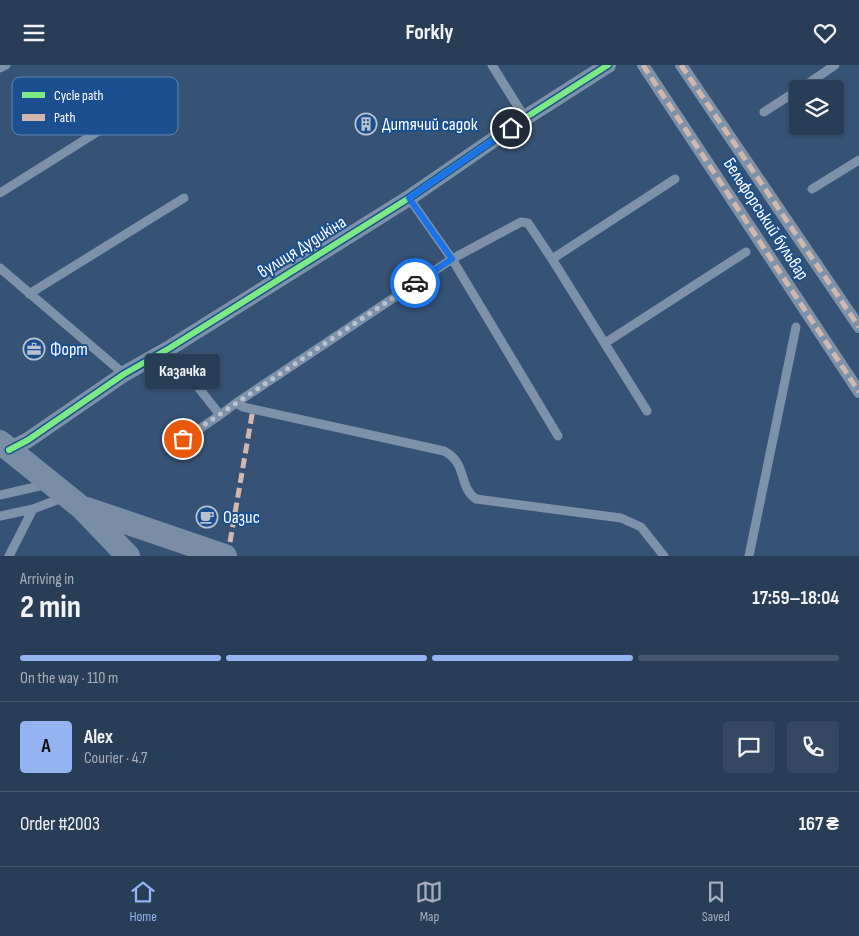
<!DOCTYPE html>
<meta charset="utf-8">
<style>
:root{--surface:#283e57;--page:#344961;--text:#f1f3f6;--muted:#a5aeba;--line:#44576d;--accent:#95b2f1}
body{margin:0;font-family:"Sofia Sans Condensed",sans-serif;background:var(--page);color:var(--text);height:100vh;display:flex;flex-direction:column;font-size:19px;white-space:nowrap}
*{box-sizing:border-box;margin:0}
p{font-size:16px;color:var(--muted)}
.icon{flex:none;width:28px;height:28px;fill:none;stroke:currentColor;stroke-width:2;stroke-linecap:round;stroke-linejoin:round}
.map{position:relative;height:491px;overflow:hidden}
.side{display:flex;flex-direction:column;background:var(--surface);flex:1}
.side>*{flex:none}
.controls{position:absolute;left:789px;top:15px;display:grid;gap:10px}
.controls a{display:grid;place-items:center;width:55px;height:55px;border-radius:5px;background:var(--surface);box-shadow:0 1px 4px #0004,0 0 0 1px var(--line);font-size:25px}
.pin{position:absolute;display:grid;place-items:center;width:42px;height:42px;color:#fff;margin:-21px;border:2px solid #fff;border-radius:50%;box-shadow:0 1px 5px #0007}
.courier{position:absolute;display:grid;place-items:center;width:50px;height:50px;margin:-25px;border:4px solid #1a73e8;border-radius:50%;background:#fff;color:#222;box-shadow:0 1px 6px #0007}
.bubble{position:absolute;height:35px;border-radius:5px;background:var(--surface);box-shadow:0 1px 4px #0004,0 0 0 1px var(--line);font-size:16px;font-weight:700;line-height:35px;text-align:center}
.overview em{font-style:normal;font-weight:700}
.overview div{display:flex;flex-direction:column-reverse}
.overview{display:flex;align-items:center;justify-content:space-between;height:85px;padding:0 20px}
h1{font-size:32px;font-weight:700;line-height:38px}
.bar{display:grid;grid-template-columns:repeat(4,1fr);gap:8px 5px;align-content:center;height:60px;padding:0 20px}
.bar i{height:6px;border-radius:4px;background:var(--line)}
.bar .active{background:var(--accent)}
.bar p{grid-column:span 4}
.line{display:flex;align-items:center;gap:12px;padding:0 20px;border-top:1px solid var(--line)}
.line div{flex:1}
.round{display:grid;place-items:center;flex:none;width:52px;height:52px;border-radius:5px;background:var(--page)}
header{display:flex;justify-content:space-between;align-items:center;height:65px;padding:0 20px;background:var(--surface);font-size:22px;font-weight:700}
.dock{display:flex;justify-content:space-around;align-items:center;height:70px;border-top:1px solid var(--line);background:var(--surface);font-size:14px;color:var(--muted)}
.dock a{display:grid;justify-items:center;gap:2px}
.dock .active{color:var(--accent)}
.map>svg:first-child{display:block}
.lines{fill:none;stroke-linecap:round;stroke-linejoin:round}
.service{stroke:#7d92a8;stroke-width:9}
.pedestrian{stroke:#7d92a8;stroke-width:12}
.minor{stroke:#7d92a8;stroke-width:16}
.secondary{stroke:#798da4;stroke-width:24}
.quiet{stroke:#d1b7ad;stroke-width:5;stroke-dasharray:10 5;stroke-linecap:butt}
.cycleway-casing{stroke:#1b4f8f;stroke-width:9}
.cycleway{stroke:#7ce984;stroke-width:6}
.done{stroke:#b9c2ce;stroke-width:5;stroke-dasharray:0 9}
.route{stroke:#1a73e8;stroke-width:6}
.labels{text-anchor:middle;dominant-baseline:central;stroke-width:4;stroke-linejoin:round;paint-order:stroke}
.poi-label{font-size:18px;fill:#fff;stroke:#1b4f8f;text-anchor:start}
.street-label{font-size:18px;fill:#fff;stroke:#1b4f8f}
.key{fill:#1b4f8f;stroke:#5f84b1;stroke-width:1}
.key-label{font-size:14px;fill:#fff}
</style>
<header><svg class="icon" aria-label="menu" viewBox="0 0 24 24"><path d="M4 6h16M4 12h16M4 18h16"/></svg>Forkly<svg class="icon" aria-label="heart" viewBox="0 0 24 24"><path d="M12 20l-8-8c-3-5 5-10 8-4 3-6 11-1 8 4z"/></svg></header>
<div class="map">
<svg width="859" height="491" viewBox="0 0 859 491">
<rect width="100%" height="100%" fill="#365274"/>
<g class="lines">
<path class="service" d="M492,0L525,53
M0,3L6,0
M800,24L835,0
M764,47L798,25
M812,124L859,95
M0,128L137,42
M409,133L452,194L521,157L528,158L552,194L647,346
M552,194L675,114
M0,203L124,309
M29,229L184,133
M605,278L746,187
M168,284L220,350L236,338L452,194L558,371
M236,338L243,342L444,386C468,398 458,422 476,434L621,453L641,462L664,491
M183,375L220,350
M0,430L48,419
M0,451L33,444
M9,491L33,444L65,432
M749,491L796,262"/>
<path class="pedestrian" d="M643,0L859,327
M681,0L859,262"/>
<path class="minor" d="M9,385L28,375L124,309L168,284L409,133L525,53L608,0"/>
<path class="secondary" d="M0,377L82,443L128,491
M87,444L225,491"/>
<path class="quiet" d="M643,0L859,327
M681,0L859,262
M230,477L253,344"/>
<g class="cycleway-casing">
<path id="cycleway" d="M9,385L28,375L124,309L168,284L409,133L525,53L608,0"/>
</g>
<use href="#cycleway" class="cycleway"/>
</g>
<g class="lines">
<path class="done" d="M183,374L415,218"/>
<path class="route" d="M415,218L452,194L409,133L511,63"/>
</g>
<defs>
<g id="building-ring" transform="scale(1.125)"><circle r="9.5" fill="#1b4f8f" stroke="#b9c2ce" stroke-width="1.5"/><path d="M-4-6H4V6H1V3H-1V6H-4ZM-2.5-4.3h1.7v1.8h-1.7ZM.8-4.3h1.7v1.8H.8ZM-2.5-1h1.7V.8h-1.7ZM.8-1h1.7V.8H.8Z" fill="#b9c2ce"/></g>
<g id="office-ring" transform="scale(1.125)"><circle r="9.5" fill="#1b4f8f" stroke="#b9c2ce" stroke-width="1.5"/><path d="M-6-3h4V-5.5h4V-3h4V5H-6ZM-1-4.5V-3h2v-1.5ZM-6 0V1H6V0Z" fill="#b9c2ce"/></g>
<g id="cafe-ring" transform="scale(1.125)"><circle r="9.5" fill="#1b4f8f" stroke="#b9c2ce" stroke-width="1.5"/><path d="M-5.5-4.5H6V0H3Q3 3.5 0 3.5H-2.5Q-5.5 3.5-5.5 0ZM3-3.2v2h1.7v-2ZM-6 4.5H4V6H-6Z" fill="#b9c2ce"/></g>
</defs>
<g fill-rule="evenodd">
<use href="#building-ring" x="366" y="59"/>
<use href="#office-ring" x="34" y="284"/>
<use href="#cafe-ring" x="207" y="452"/>
</g>
<g class="labels">
<g class="poi-label">
<text x="382" y="59">Дитячий садок</text>
<text x="50" y="284">Форт</text>
<text x="223" y="452">Оазис</text>
</g>
<g class="street-label">
<text transform="translate(766 154) rotate(57)">Бельфорський бульвар</text>
<text transform="translate(302 182) rotate(-32)">вулиця Дудикіна</text>
</g>
</g>
<rect x="12" y="12" width="166" height="58" rx="8" class="key"/>
<rect x="22" y="27" width="23" height="6" fill="#7ce984"/>
<rect x="22" y="49" width="23" height="7" fill="#d1b7ad"/>
<g class="key-label">
<text x="54" y="35">Cycle path</text>
<text x="54" y="57">Path</text>
</g>
</svg>
<div class="controls">
<a><svg class="icon" aria-label="layers" viewBox="0 0 24 24"><path d="M12 4l9 5-9 5-9-5zM3 14l9 5 9-5"/></svg></a>
</div>
<div class="pin" style="left:183px;top:374px;background:#ea580c"><svg class="icon" aria-label="bag" viewBox="0 0 24 24"><path d="M5 8h14l-1 12H6zM9 8a3 3 0 0 1 6 0"/></svg></div>
<div class="pin" style="left:511px;top:63px;background:#1f2937"><svg class="icon" aria-label="home" viewBox="0 0 24 24"><path d="M3 11l9-7 9 7M6 9v11h12V9"/></svg></div>
<div class="courier" style="left:415px;top:218px"><svg class="icon" aria-label="car" viewBox="0 0 24 24"><path d="M5 17H2v-5l4-1 3-4h7l3 4 3 1v5h-3M9 17h6M6 11h13"/><circle cx="7" cy="17" r="2"/><circle cx="17" cy="17" r="2"/></svg></div>
<div class="bubble" style="left:145px;top:289px;width:75px">Казачка</div>
</div>
<section class="side">
<div class="overview"><div><h1>2 min</h1><p>Arriving in</p></div><em>17:59–18:04</em></div>
<div class="bar"><i class="active"></i><i class="active"></i><i class="active"></i><i></i><p>On the way · 110 m</p></div>
<div class="line" style="height:90px"><b class="round" style="background:var(--accent);color:#111">A</b><div><b>Alex</b><p>Courier · 4.7</p></div><a class="round"><svg class="icon" aria-label="chat" viewBox="0 0 24 24"><path d="M4 5h16v11H9l-5 4z"/></svg></a><a class="round"><svg class="icon" aria-label="phone" viewBox="0 0 24 24"><path d="M5 4h4l2 5-3 2q2 4 5 5l2-3 5 2v4C11 20 4 13 5 4z"/></svg></a></div>
<div class="line" style="height:65px"><div>Order #2003</div><b>167 ₴</b></div>
</section>
<nav class="dock">
<a class="active"><svg class="icon" aria-label="home" viewBox="0 0 24 24"><path d="M3 11l9-7 9 7M6 9v11h12V9"/></svg>Home</a>
<a><svg class="icon" aria-label="map" viewBox="0 0 24 24"><path d="M3 6l6-2 6 2 6-2v14l-6 2-6-2-6 2zM9 4v14M15 6v14"/></svg>Map</a>
<a><svg class="icon" aria-label="saved" viewBox="0 0 24 24"><path d="M7 4h10v16l-5-4-5 4z"/></svg>Saved</a>
</nav>
